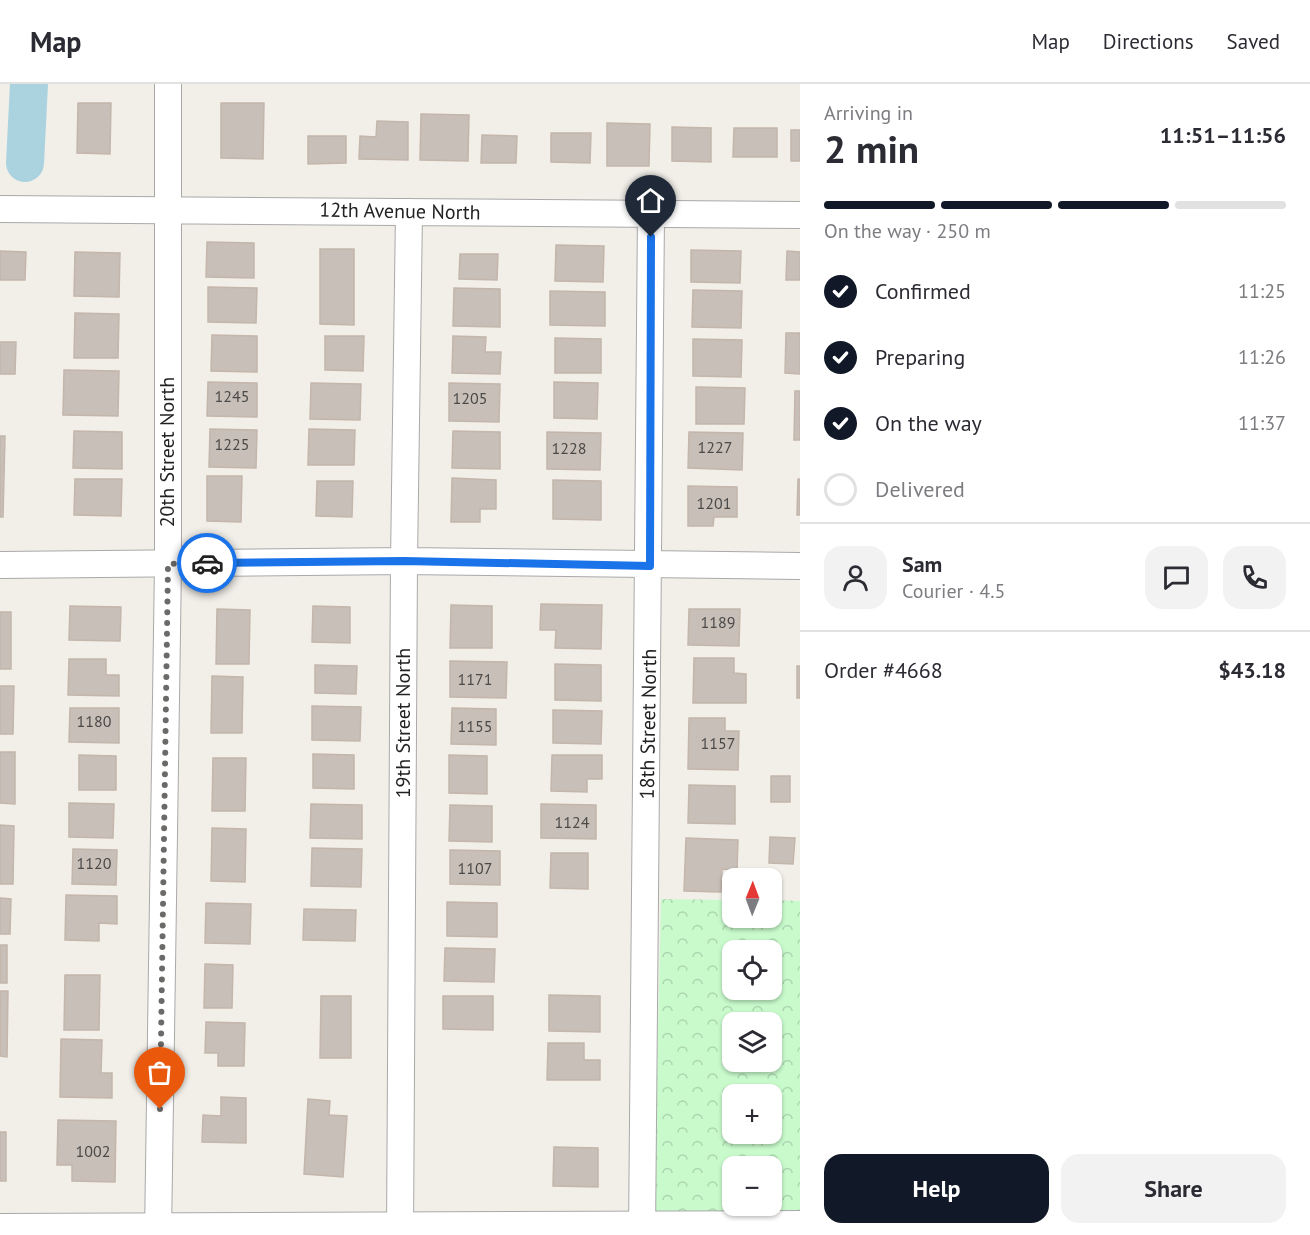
<!DOCTYPE html>
<meta charset="utf-8">
<style>
:root{--surface:#fff;--page:#f2f2f3;--text:#2b2b33;--muted:#7c7c81;--line:#e1e1e2;--accent:#111827}
body{margin:0;font-family:"PT Sans",sans-serif;background:var(--page);color:var(--text);height:100vh;display:flex;flex-direction:column;font-size:22px;white-space:nowrap}
*{box-sizing:border-box;margin:0}
p{font-size:20px;color:var(--muted)}
.icon{flex:none;width:33px;height:33px;fill:none;stroke:currentColor;stroke-width:2;stroke-linecap:round;stroke-linejoin:round}
.map{position:relative;flex:1;overflow:hidden}
.details{display:flex;flex-direction:column;background:var(--surface);width:510px}
.details>*{flex:none}
.needle{width:39px;rotate:1deg}
.controls{position:absolute;left:722px;top:784px;display:grid;gap:12px}
.controls a{display:grid;place-items:center;width:60px;height:60px;border-radius:12px;background:var(--surface);box-shadow:0 2px 4px #0004;font-size:30px}
.pin{position:absolute;display:grid;place-items:center;width:51px;height:51px;color:#fff;margin:-62px -26px;border-radius:50% 50% 50% 0;rotate:-45deg;box-shadow:0 0 6px #0007}
.pin .icon{rotate:45deg}
.courier{position:absolute;display:grid;place-items:center;width:60px;height:60px;margin:-30px;border:4px solid #1a73e8;border-radius:50%;background:#fff;color:#222;box-shadow:0 2px 8px #0007}
.headline em{font-style:normal;font-weight:600}
.headline div{display:flex;flex-direction:column-reverse}
.headline{display:flex;align-items:center;justify-content:space-between;height:102px;padding:0 24px}
h1{font-size:39px;font-weight:600;line-height:45px}
.bar{display:grid;grid-template-columns:repeat(4,1fr);gap:9px 6px;align-content:center;height:72px;padding:0 24px}
.bar i{height:8px;border-radius:4px;background:var(--line)}
.bar .current{background:var(--accent)}
.bar p{grid-column:span 4}
.line{display:flex;align-items:center;gap:15px;padding:0 24px;border-top:2px solid var(--line)}
.line div{flex:1}
.round{display:grid;place-items:center;flex:none;width:63px;height:63px;border-radius:18px;background:var(--page)}
ol{padding:0 24px;list-style:none}
li{display:flex;align-items:center;gap:18px;height:66px}
li p{margin-inline-start:auto}
li .icon{padding:6px;border-radius:50%;background:var(--accent);color:#fff;stroke-width:4}
li:last-child{color:var(--muted)}
li i{width:33px;height:33px;border:3px solid var(--line);border-radius:50%}
.cta{display:flex;gap:12px;margin-top:auto;padding:12px 24px}
.cta a{flex:1;height:69px;border-radius:18px;background:var(--accent);color:#fff;font-size:24px;font-weight:600;line-height:69px;text-align:center}
.cta a+a{background:var(--page);color:var(--text)}
header{display:flex;align-items:center;gap:36px;box-sizing:border-box;height:84px;padding:0 30px;background:var(--surface);border-bottom:2px solid var(--line)}
header strong{font-size:28px}
nav{display:flex;gap:33px;margin-inline-start:auto;font-size:21px}
main{display:flex;flex:1;min-height:0}
.map>svg:first-child{display:block}
.park{fill:url(#park-crowns);fill-rule:evenodd}
.lines{fill:none;stroke-linecap:round;stroke-linejoin:round}
.river{stroke:#aad3df;stroke-width:38}
.building{fill:#c7bfb8;stroke:#c4b6ab;stroke-width:1.5}
.minor-casing{stroke:#a9a9a9;stroke-width:28}
.minor{stroke:#fff;stroke-width:26}
.done{stroke:#6b6a68;stroke-width:6;stroke-dasharray:0 10.8}
.route{stroke:#1a73e8;stroke-width:8}
.labels{text-anchor:middle;dominant-baseline:central;stroke-width:4.5;stroke-linejoin:round;paint-order:stroke}
.number-label{font-size:16px;fill:#4b4948}
.street-label{font-size:20px;fill:#222;stroke:#fff}
</style>
<header>
<strong>Map</strong>
<nav><a>Map</a><a>Directions</a><a>Saved</a></nav>
</header>
<main>
<div class="map">
<svg width="800" height="1151" viewBox="0 0 800 1151">
<defs>
<pattern id="park-crowns" width="20" height="18" patternUnits="userSpaceOnUse" patternTransform="scale(1.5)"><rect width="20" height="18" fill="#c8facc"/><path d="M2 6a3 3 0 1 1 6 0M12 15a3 3 0 1 1 6 0" fill="none" stroke="#acd6af"/></pattern>
</defs>
<rect width="100%" height="100%" fill="#f2efe9"/>
<path class="park" d="M661,815L732,816V834H771V816L800,817V1131L654,1128ZM732,867H771V906H732ZM732,939H771V978H732ZM732,1011H771V1050H732ZM732,1083H771V1122H732Z"/>
<g class="lines">
<path class="river" d="M25,79L29,0"/>
</g>
<path class="building" d="M78,19H111L110,70L77,69Z
M221,19H264L263,75L221,74Z
M421,30L469,31L468,77L420,76Z
M377,37L408,38V76L359,75L360,52L376,53Z
M607,39L650,40L649,82H607Z
M672,43L711,44V78L672,77Z
M734,44H777V73H733Z
M791,46H800V77H791Z
M551,49H591L590,79L551,78Z
M482,51L517,52L516,79H481Z
M308,52H346V79L308,80Z
M207,158L254,159V194L206,193Z
M556,161L604,162L603,198L555,197Z
M320,165H354V241L320,240Z
M691,166L741,167L740,199L691,198Z
M0,167L26,168L25,196H0Z
M787,167L800,168V196H786Z
M75,168L120,169L119,213L74,212Z
M460,170H498L497,196L459,195Z
M208,203L257,204L256,239L208,238Z
M454,204L500,205V243L453,242Z
M693,206L742,207L741,244L692,243Z
M550,207L605,208V242L550,241Z
M75,229L119,230L118,274H74Z
M786,249H800V290L785,289Z
M212,251L257,252V288L211,287Z
M325,252H364L363,287L325,286Z
M453,252L486,253L485,268H501L500,290L452,289Z
M555,254L601,255V289H555Z
M693,255L742,256L741,293L693,292Z
M0,258H16L15,290H0Z
M64,286L119,287L118,332L63,331Z
M208,298L257,299V333L207,332Z
M554,298L598,299L597,335L554,334Z
M311,299L361,300L360,336L310,335Z
M449,299L500,300L499,338L449,337Z
M696,303L745,304L744,340H696Z
M795,307H800V356H794Z
M210,345L257,346L256,384L209,383Z
M309,345L355,346L354,381H308Z
M74,347L122,348V385L73,384Z
M453,347L500,348V385L452,384Z
M547,348L601,349L600,386L547,385Z
M689,348L743,349L742,386L688,384Z
M0,352H5L3,433H0Z
M207,392H242L241,438L207,437Z
M452,394L496,396V425H480V438H451Z
M75,395H122L121,432L74,431Z
M798,395H800V431H797Z
M553,396L601,397V436L553,435Z
M317,397H353L352,433L316,432Z
M688,402L737,403V433H714L713,442H688Z
M541,520L602,521L601,565L555,564L556,546H540Z
M451,521L492,522V564H450Z
M70,522L121,523L120,557L69,556Z
M313,522L350,523V559L312,558Z
M217,525L250,526L249,580H216Z
M689,525H740L739,562L688,561Z
M0,528H11V585H0Z
M694,574H734V589L746,590V619H693Z
M69,575H106V591H119V612L68,611Z
M450,577L507,578L506,614L450,613Z
M555,580L601,581V617L555,616Z
M315,581L357,582L356,610L315,609Z
M797,582H800V614H797Z
M212,592L243,593L242,649H211Z
M0,602H14L13,650H0Z
M312,622L361,623L360,657L312,656Z
M70,624H119V659L69,658Z
M452,624L496,625V661L451,660Z
M553,626L602,627L601,660L553,659Z
M689,634H725V647H739L738,686L688,685Z
M0,668H15V720L0,719Z
M313,670L354,671V705L313,704Z
M79,671L116,672V706H79Z
M449,671L487,672V710L449,709Z
M552,671H602V695H587V708L551,707Z
M213,674H246L245,727H212Z
M771,692H790V718H771Z
M689,701L735,702V740L688,739Z
M69,719L114,720L113,754L69,753Z
M311,720L362,721V755L310,754Z
M541,720L596,721V755L541,754Z
M450,721L492,722V758L449,757Z
M0,741L14,742L13,800H0Z
M212,744L246,745L245,798L211,797Z
M770,753L795,754L793,780L769,779Z
M686,754L738,756L737,786L722,785L721,808L684,807Z
M312,764L362,765L361,803L311,802Z
M73,765L117,766L116,801L72,800Z
M450,766L500,767V801L450,800Z
M551,769H588V805L550,804Z
M66,811L117,812V840L99,839V857L65,856Z
M0,814L11,815L10,850H0Z
M447,818L497,819V853L447,852Z
M206,819L251,820L250,860L205,859Z
M304,825L356,826L355,857L303,856Z
M0,861H7V899H0Z
M445,864L495,865L494,898L444,897Z
M205,880L233,881L232,924H204Z
M65,891H100L99,946H64Z
M0,907H8L7,973L0,972Z
M549,911L600,912V948L549,947Z
M321,912H351V974H320Z
M443,912H493V946L443,945Z
M206,938L245,939L244,982H218V969H205Z
M61,955L102,956L101,989H112V1014L60,1013Z
M548,959H584V976H600V996H547Z
M221,1013L246,1014V1059L202,1058L203,1031L221,1032Z
M308,1015L330,1017L329,1031L347,1032L343,1093L304,1090Z
M58,1036L116,1037L115,1098L72,1097V1081H57Z
M0,1048H6V1097H0Z
M554,1063L598,1064V1103L553,1102Z"/>
<g class="lines">
<g class="minor-casing">
<path id="minor" d="M0,125L800,131
M0,481L404,477L800,482
M0,1143L800,1140
M158,1151L168,480V0
M400,1151L404,477L409,128
M642,1151L651,129"/>
</g>
<use href="#minor" class="minor"/>
</g>
<g class="lines">
<path class="done" d="M160,1025L168,480L207,479"/>
<path class="route" d="M207,479L404,477L650,482L651,153"/>
</g>
<g class="labels">
<g class="number-label">
<text x="232" y="312">1245</text>
<text x="470" y="314">1205</text>
<text x="232" y="360">1225</text>
<text x="715" y="363">1227</text>
<text x="569" y="364">1228</text>
<text x="714" y="419">1201</text>
<text x="718" y="538">1189</text>
<text x="475" y="595">1171</text>
<text x="94" y="637">1180</text>
<text x="475" y="642">1155</text>
<text x="718" y="659">1157</text>
<text x="572" y="738">1124</text>
<text x="94" y="779">1120</text>
<text x="475" y="784">1107</text>
<text x="93" y="1067">1002</text>
</g>
<g class="street-label">
<text transform="translate(400 127) rotate(1)">12th Avenue North</text>
<text transform="translate(167 368) rotate(-90)">20th Street North</text>
<text transform="translate(403 639) rotate(-90)">19th Street North</text>
<text transform="translate(648 640) rotate(-89)">18th Street North</text>
</g>
</g>
</svg>
<div class="controls">
<a><svg class="needle" viewBox="-14 -14 28 28"><path d="M0-13l5 13h-10z" fill="#e53935"/><path d="M0 13l5-13h-10z" fill="#7c7c81"/></svg></a>
<a><svg class="icon" aria-label="locate" viewBox="0 0 24 24"><circle cx="12" cy="12" r="6"/><path d="M12 2v4M12 18v4M2 12h4M18 12h4"/></svg></a>
<a><svg class="icon" aria-label="layers" viewBox="0 0 24 24"><path d="M12 4l9 5-9 5-9-5zM3 14l9 5 9-5"/></svg></a>
<a>+</a>
<a>−</a>
</div>
<div class="pin" style="left:160px;top:1025px;background:#ea580c"><svg class="icon" aria-label="bag" viewBox="0 0 24 24"><path d="M5 8h14l-1 12H6zM9 8a3 3 0 0 1 6 0"/></svg></div>
<div class="pin" style="left:651px;top:153px;background:#1f2937"><svg class="icon" aria-label="home" viewBox="0 0 24 24"><path d="M3 11l9-7 9 7M6 9v11h12V9"/></svg></div>
<div class="courier" style="left:207px;top:479px"><svg class="icon" aria-label="car" viewBox="0 0 24 24"><path d="M5 17H2v-5l4-1 3-4h7l3 4 3 1v5h-3M9 17h6M6 11h13"/><circle cx="7" cy="17" r="2"/><circle cx="17" cy="17" r="2"/></svg></div>
</div>
<section class="details">
<div class="headline"><div><h1>2 min</h1><p>Arriving in</p></div><em>11:51–11:56</em></div>
<div class="bar"><i class="current"></i><i class="current"></i><i class="current"></i><i></i><p>On the way · 250 m</p></div>
<ol>
<li><svg class="icon" aria-label="check" viewBox="0 0 24 24"><path d="M5 12l5 5 9-10"/></svg>Confirmed<p>11:25</p></li>
<li><svg class="icon" aria-label="check" viewBox="0 0 24 24"><path d="M5 12l5 5 9-10"/></svg>Preparing<p>11:26</p></li>
<li><svg class="icon" aria-label="check" viewBox="0 0 24 24"><path d="M5 12l5 5 9-10"/></svg>On the way<p>11:37</p></li>
<li><i></i>Delivered</li>
</ol>
<div class="line" style="height:108px"><a class="round"><svg class="icon" aria-label="person" viewBox="0 0 24 24"><circle cx="12" cy="8" r="4"/><path d="M4 21q1-7 8-7t8 7"/></svg></a><div><b>Sam</b><p>Courier · 4.5</p></div><a class="round"><svg class="icon" aria-label="chat" viewBox="0 0 24 24"><path d="M4 5h16v11H9l-5 4z"/></svg></a><a class="round"><svg class="icon" aria-label="phone" viewBox="0 0 24 24"><path d="M5 4h4l2 5-3 2q2 4 5 5l2-3 5 2v4C11 20 4 13 5 4z"/></svg></a></div>
<div class="line" style="height:78px"><div>Order #4668</div><b>$43.18</b></div>
<div class="cta"><a>Help</a><a>Share</a></div>
</section>
</main>
